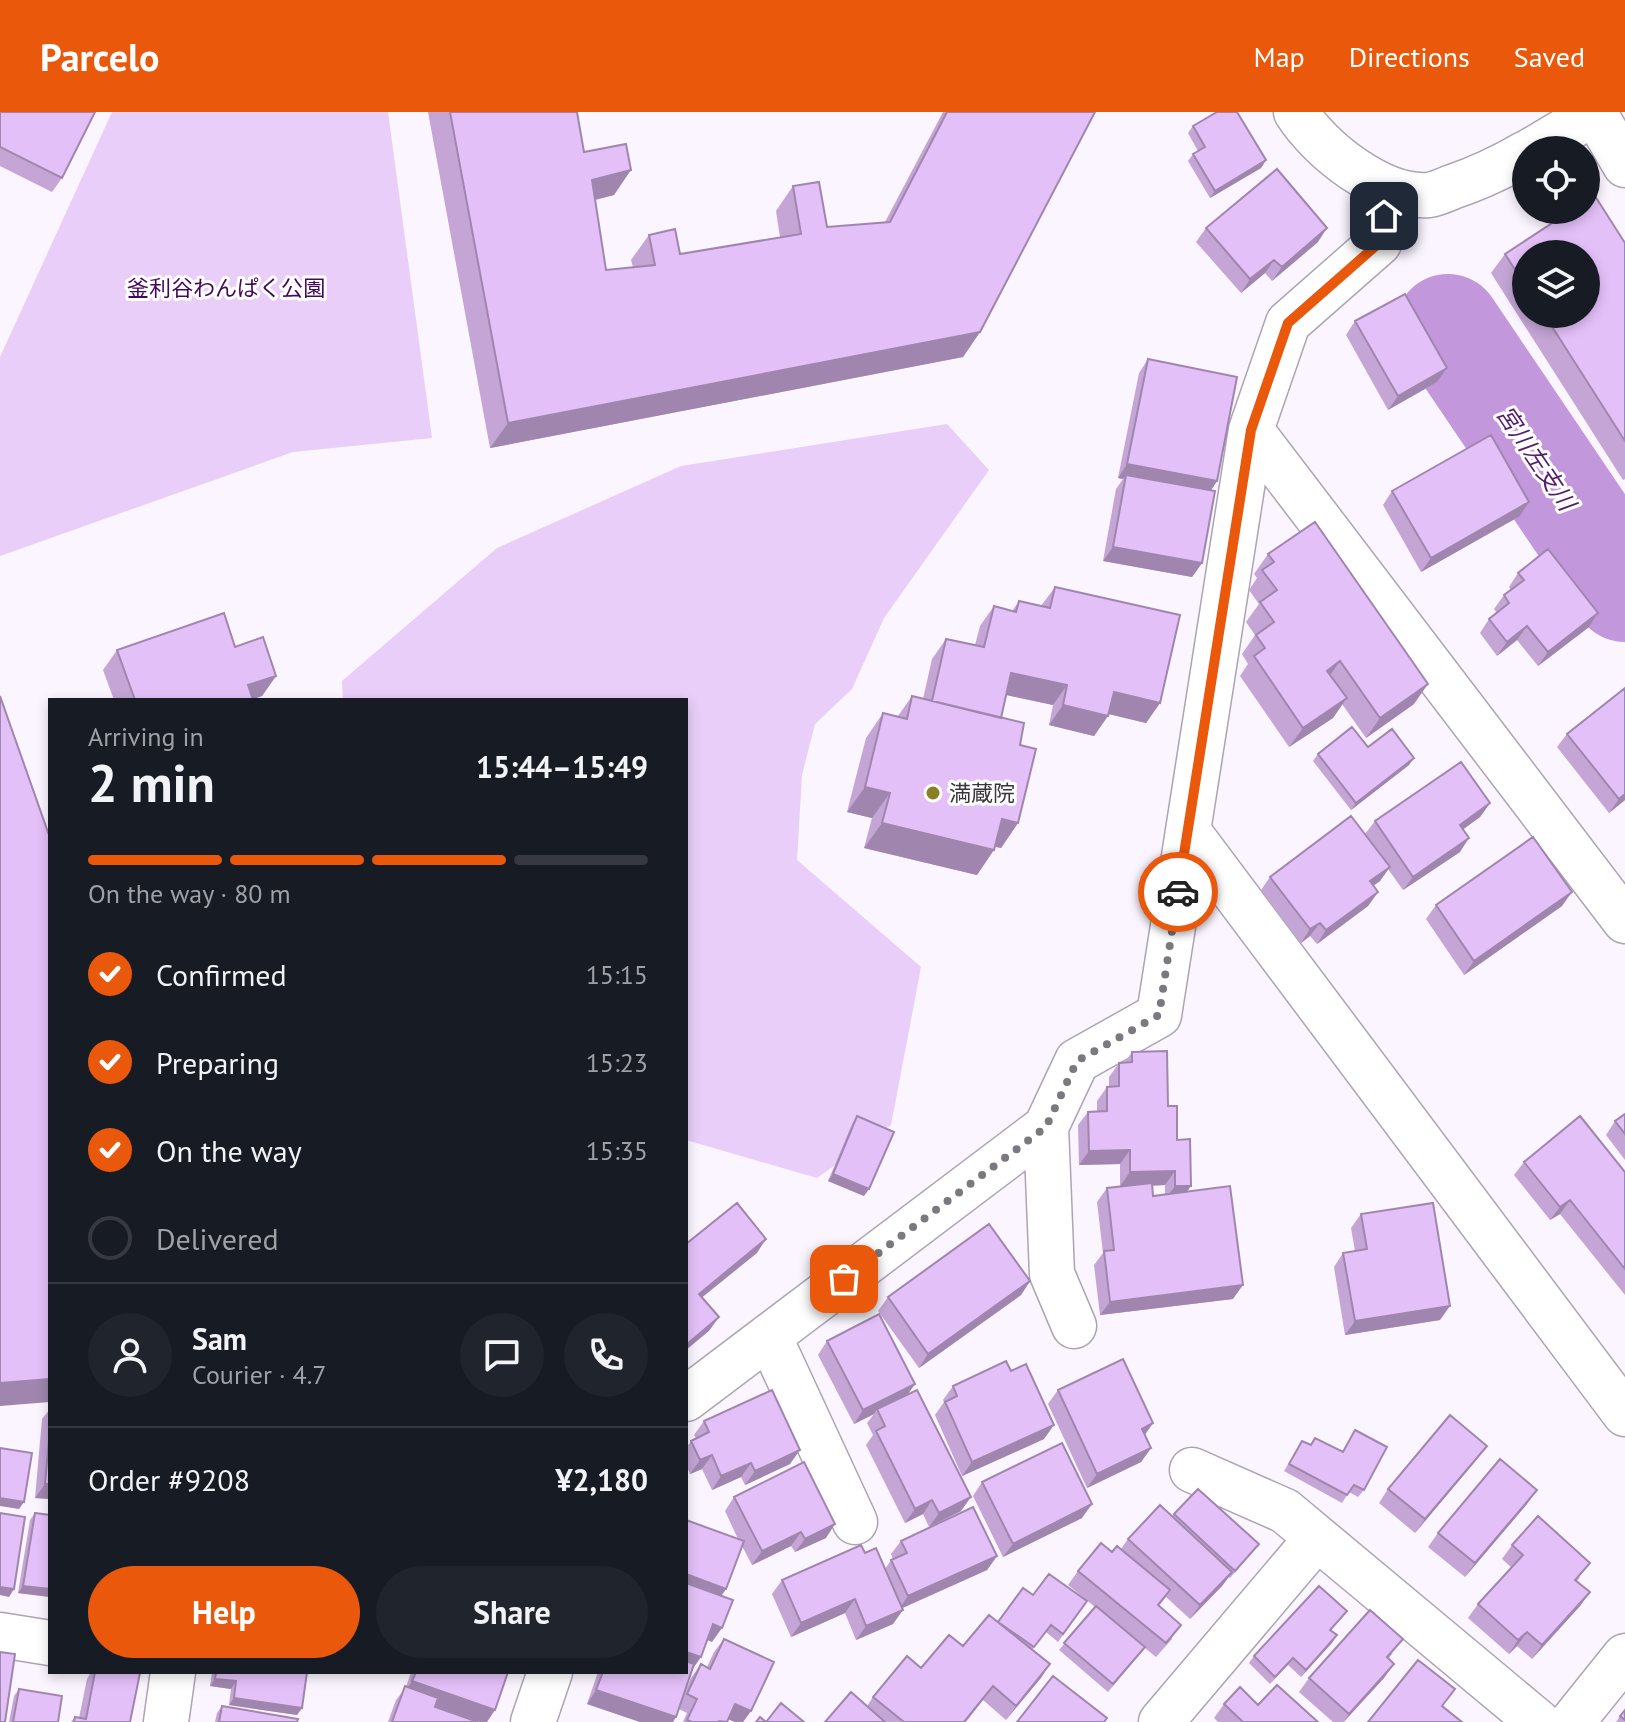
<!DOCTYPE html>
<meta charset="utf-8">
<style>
:root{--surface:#171b24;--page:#20242c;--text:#f1f3f6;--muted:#9ea1a6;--line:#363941;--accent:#ea580c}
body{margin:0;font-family:"PT Sans","Noto Sans JP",sans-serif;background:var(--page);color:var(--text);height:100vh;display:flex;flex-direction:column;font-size:30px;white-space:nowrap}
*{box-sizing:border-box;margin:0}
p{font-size:26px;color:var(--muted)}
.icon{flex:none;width:44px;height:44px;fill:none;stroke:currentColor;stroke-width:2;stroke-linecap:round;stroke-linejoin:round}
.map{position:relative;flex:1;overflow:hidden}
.details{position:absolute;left:48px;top:586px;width:640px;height:976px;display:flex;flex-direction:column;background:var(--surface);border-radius:0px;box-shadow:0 4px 12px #0003}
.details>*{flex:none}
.tools{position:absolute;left:1512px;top:24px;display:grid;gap:16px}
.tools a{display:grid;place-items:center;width:88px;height:88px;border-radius:50%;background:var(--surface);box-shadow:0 4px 12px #0003;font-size:40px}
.pin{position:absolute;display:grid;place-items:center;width:68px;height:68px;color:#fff;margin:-34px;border-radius:16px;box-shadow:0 4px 12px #0006}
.courier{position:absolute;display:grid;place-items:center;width:80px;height:80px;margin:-40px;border:6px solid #ea580c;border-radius:50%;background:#fff;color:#222;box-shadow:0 2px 10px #0007}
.headline em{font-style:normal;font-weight:700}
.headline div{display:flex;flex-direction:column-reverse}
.headline{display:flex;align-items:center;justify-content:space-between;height:136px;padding:0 40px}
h1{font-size:52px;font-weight:700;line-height:60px}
.bar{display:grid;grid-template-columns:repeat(4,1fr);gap:12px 8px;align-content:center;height:96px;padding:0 40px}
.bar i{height:10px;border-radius:6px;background:var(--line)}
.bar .current{background:var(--accent)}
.bar p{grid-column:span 4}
.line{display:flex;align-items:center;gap:20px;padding:0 40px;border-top:2px solid var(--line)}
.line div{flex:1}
.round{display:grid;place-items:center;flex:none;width:84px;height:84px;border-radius:42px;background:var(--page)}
ol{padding:0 40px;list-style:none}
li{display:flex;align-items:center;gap:24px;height:88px}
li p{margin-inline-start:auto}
li .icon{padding:8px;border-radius:50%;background:var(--accent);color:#fff;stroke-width:4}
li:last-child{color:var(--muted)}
li i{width:44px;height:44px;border:4px solid var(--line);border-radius:50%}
.cta{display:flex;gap:16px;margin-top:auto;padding:16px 40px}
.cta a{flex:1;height:92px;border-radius:48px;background:var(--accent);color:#fff;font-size:32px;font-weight:700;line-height:92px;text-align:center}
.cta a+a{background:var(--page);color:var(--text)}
header{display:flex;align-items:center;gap:48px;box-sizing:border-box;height:112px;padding:0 40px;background:var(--accent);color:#fff}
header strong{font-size:38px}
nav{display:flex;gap:44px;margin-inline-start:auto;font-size:28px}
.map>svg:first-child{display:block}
.green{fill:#e8cef8}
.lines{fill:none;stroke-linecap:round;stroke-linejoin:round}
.river{stroke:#c397db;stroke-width:106}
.minor-casing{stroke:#ada4b3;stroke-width:47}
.minor{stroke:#fff;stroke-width:44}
.wall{fill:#c4a5d6;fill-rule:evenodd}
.shaded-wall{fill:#a086ae}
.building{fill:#e4c0f9;stroke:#a086ae;stroke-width:2}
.done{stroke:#7c787f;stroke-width:8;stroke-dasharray:0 14.4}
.route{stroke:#ea580c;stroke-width:10}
.poi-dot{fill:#897f26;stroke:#fff;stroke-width:3}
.labels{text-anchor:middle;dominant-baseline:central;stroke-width:6;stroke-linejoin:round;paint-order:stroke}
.park-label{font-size:22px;fill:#43075b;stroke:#fff}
.poi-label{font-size:22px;fill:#38353b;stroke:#fff;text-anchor:start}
.water-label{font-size:24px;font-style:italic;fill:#541d6d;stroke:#fff}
</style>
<header>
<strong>Parcelo</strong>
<nav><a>Map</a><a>Directions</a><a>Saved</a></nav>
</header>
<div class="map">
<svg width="1625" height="1610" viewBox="0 0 1625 1610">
<rect width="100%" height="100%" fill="#faf5fe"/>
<path class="green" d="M112,0H388L432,326L293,340L0,444V245Z
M947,312L989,358L884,506L852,577L815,612L802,663L797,748L921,855L891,1013L817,1066L686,1028V588H343L342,569L497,436L681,354Z"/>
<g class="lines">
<path class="river" d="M1448,215L1625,477"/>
<g class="minor-casing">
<path id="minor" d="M1296,0C1320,38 1382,87 1429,83C1436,82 1445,78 1452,75C1479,66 1502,55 1526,41
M1594,0L1625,53
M1532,38L1596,0
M1390,77L1379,131L1288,211L1251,318L1188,719L1625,1302
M1251,318L1625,809
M1046,1015L1052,1162L1074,1214
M769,1224L855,1410
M686,1287L1046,1015L1077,949L1159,903L1188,719
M1192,1358L1285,1399L1538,1610
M0,1523L50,1531
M166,1610L173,1560
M533,1610L550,1560
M1161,1610L1317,1426
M1572,1610L1625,1544"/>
</g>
<use href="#minor" class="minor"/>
</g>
<path class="wall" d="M0,0L62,66L52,80L0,54Z
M428,0H577L584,40L614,83L595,88L606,158L633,155L631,148L649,123L680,142L780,125L776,99L793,74L827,115L885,110L943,0H1095L980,220L963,245L490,336Z
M1193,14L1266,48L1261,56L1210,86L1188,49L1193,42L1198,39L1188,21Z
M1206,116L1318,130L1272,169L1265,161L1241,181L1196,130Z
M1625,131V367L1623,368L1491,161L1505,142ZM1526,142L1586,202H1526Z
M1355,209L1437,270L1388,298L1346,223Z
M1148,247L1217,369L1211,378L1202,451L1192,465L1103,449L1116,377L1123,367L1118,366L1139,261Z
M1392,379L1529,390L1520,404L1421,460L1383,393Z
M1268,442L1414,592L1366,626L1342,592L1333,606L1289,635L1240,564L1248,552L1242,542L1255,523L1246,510L1259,492L1249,478L1257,466L1254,462Z
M1518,461L1598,501L1589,515L1538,554L1517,528L1497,544L1480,521L1489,507L1497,501L1494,497L1504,483L1511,478L1509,475Z
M1055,475L1160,591L1146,611L1109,602L1094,624L1049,613L1053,593L1006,583L1001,606L1020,633L1018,711L1001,736L995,735L977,763L864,736L872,706L847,700L866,626L883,601L898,604L912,584L923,587L932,547L946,527L975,533L980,514L994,494L1012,499L1019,489L1041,494Z
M235,535L276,564L262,584L253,587V588H114L103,558L117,538Z
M1625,576V688L1609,701L1557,635L1567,622Z
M1368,635L1409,653L1351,698L1313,649L1318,642Z
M1490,691L1480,705L1463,717L1460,740L1403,778L1388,757L1380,769L1373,774L1378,780L1368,794L1317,832L1310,824L1301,831L1261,778L1270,765L1365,722L1375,709Z
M1436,793L1562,794L1464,863L1426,807Z
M1132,940L1168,994L1177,1028L1187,1080L1233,1187L1100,1203L1094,1153L1103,1141L1097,1090L1107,1076L1120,1074V1052L1079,1053L1078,1013L1088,1000L1097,999V989L1107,975H1109V965L1119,951L1125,950ZM1165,1073V1082L1153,1084L1152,1074Z
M1625,1002V1048L1606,1023L1615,1009Z
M857,1004L864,1084L828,1069L852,1012Z
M1524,1050L1625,1060V1183L1560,1102L1550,1108L1514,1063Z
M1361,1102L1440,1208L1345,1223L1334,1155L1343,1141L1355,1139L1351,1116Z
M1030,1169L1021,1183L919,1256L878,1199L888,1185Z
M827,1229L915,1272L907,1283L961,1399L929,1415L923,1402L905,1411L866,1333L873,1323L867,1311L874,1302L854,1312L818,1243Z
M1011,1259L1044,1327L962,1364L935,1303L944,1290L943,1288L953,1274Z
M1058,1278L1153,1311L1145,1323L1151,1336L1141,1350L1087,1376L1048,1292Z
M50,1297V1387L35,1386L42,1307Z
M704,1309L790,1352L745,1373L741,1365L712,1378L702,1357L690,1362L686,1353V1336L691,1329L696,1326L694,1323Z
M1355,1318L1364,1378L1358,1385L1349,1380L1342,1391L1284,1359L1302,1329L1310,1333L1315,1326L1342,1340Z
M1477,1347L1415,1421L1379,1391L1388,1377Z
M982,1370L1082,1406L1003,1445L973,1384Z
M734,1385L826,1426L795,1440L791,1434L752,1453L742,1434L726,1477L721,1484L712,1530L707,1527L701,1545L693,1556L686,1578L691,1566L701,1552L707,1555L714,1540L724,1527L751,1599L743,1610H735L728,1607L727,1610H683L687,1601L679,1597L673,1610H640L587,1592L598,1560H686L738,1427L725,1399Z
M1527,1392L1465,1465L1428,1435L1438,1421Z
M35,1401L50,1485L18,1481L30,1408Z
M1174,1402L1259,1432L1230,1466L1229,1465L1222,1474L1190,1507L1166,1485L1159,1494L1172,1527L1156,1545L1145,1536L1108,1580L1059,1538L1095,1495L1068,1473L1078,1459L1112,1440L1121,1437L1128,1427L1172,1404Z
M901,1429L997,1444L987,1458L902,1496L893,1512L856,1528L845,1501L791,1525L772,1482L782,1468L865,1441L885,1457L891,1448L893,1447L891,1442Z
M1512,1433L1580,1465L1577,1469L1590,1480L1580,1494L1532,1547L1517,1534L1509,1542L1468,1506L1478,1492L1512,1456L1502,1447Z
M1033,1483L1087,1489L1058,1530L1046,1520L1032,1538L1050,1552L1006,1608L983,1588L966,1610H825L867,1594L873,1585L921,1556L963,1534L998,1510Z
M1347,1499L1331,1518L1337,1523L1301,1565L1288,1553L1270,1572L1249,1551L1254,1544Z
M1393,1541L1388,1547L1384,1566L1344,1610H1333L1299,1580L1309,1566Z
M91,1560H135L130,1610H71L75,1605L79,1606L87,1567Z
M212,1560H307L302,1596L297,1603L229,1593L231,1577L210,1574Z
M411,1560H508L480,1610L435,1594V1595L478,1610H388L396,1588L406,1575Z
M19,1577L58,1610H9L14,1584Z
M1224,1592L1318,1610H1218L1214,1606Z
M222,1594L297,1610H215L217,1601Z
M1625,1598V1610H1616L1620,1604Z"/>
<path class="shaded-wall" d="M1266,48L1261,56L1210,86L1215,79Z
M631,58L614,83L574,93L592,68Z
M1327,116L1318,130L1272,169L1282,155Z
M1274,148L1265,161L1241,181L1250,167Z
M980,220L963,245L490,336L508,311Z
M1447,256L1437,270L1388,298L1398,284Z
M1127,352L1217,369L1208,383L1126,363L1123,367L1118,366Z
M1529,390L1520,404L1421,460L1431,446Z
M1113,435L1202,451L1192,465L1103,449Z
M1598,501L1589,515L1538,554L1548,540Z
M1527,514L1517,528L1497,544L1507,530Z
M1340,549L1326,569L1327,559Z
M1011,561L1067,573L1053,593L997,581Z
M276,564L262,584L250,588L248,573Z
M1428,572L1414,592L1366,626L1380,606Z
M1114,580L1160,591L1146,611L1100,600Z
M1347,586L1333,606L1289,635L1303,616Z
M1063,593L1108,604L1094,624L1049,613Z
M1414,646L1409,653L1351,698L1356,691Z
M865,675L890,681L872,706L847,700Z
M1625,682V688L1609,701L1619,687Z
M1490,691L1480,705L1450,727L1460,713Z
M1002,707L1018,711L1001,736L985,732Z
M882,711L994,738L977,763L864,736Z
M1469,726L1460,740L1403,778L1413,765Z
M1390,755L1380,769L1360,783L1370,769Z
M1378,780L1368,794L1317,832L1326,818Z
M1572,780L1562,794L1464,863L1474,849Z
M1320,811L1310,824L1301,831L1310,817Z
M1130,1038L1120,1052L1079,1053L1089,1039Z
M1175,1059L1165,1073L1120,1074L1130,1060Z
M833,1062L869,1077L864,1084L828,1069Z
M1175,1074H1191L1181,1088H1165Z
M1570,1088L1560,1102L1550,1108L1560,1095Z
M766,1127L757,1141L689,1196L699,1182Z
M1030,1169L1021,1183L919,1256L928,1242Z
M1243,1173L1233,1187L1100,1203L1110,1190Z
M1450,1194L1440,1208L1345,1223L1355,1209Z
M719,1205L709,1219L686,1238V1233Z
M50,1267V1290L0,1294V1271Z
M915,1272L905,1286L877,1297L874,1302L854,1312L863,1298Z
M1153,1311L1143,1325L1142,1317Z
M1054,1313L1044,1327L962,1364L972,1350Z
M1487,1334L1477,1347L1415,1421L1425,1407Z
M1151,1336L1141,1350L1087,1376L1097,1362Z
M800,1338L790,1352L745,1373L755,1359Z
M712,1343L702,1357L690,1362L700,1348Z
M751,1351L741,1365L712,1378L721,1364Z
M45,1372H50V1387L35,1386Z
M1537,1378L1527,1392L1465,1465L1475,1451Z
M971,1385L961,1399L929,1415L939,1401Z
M0,1386L24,1390L19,1397L0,1394Z
M932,1388L923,1402L905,1411L915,1397Z
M1092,1392L1082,1406L1003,1445L1013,1432Z
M835,1412L826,1426L795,1440L805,1427Z
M801,1420L791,1434L752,1453L762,1439Z
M997,1444L987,1458L898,1498L908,1484Z
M1232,1460L1222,1474L1190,1507L1200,1493Z
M686,1462L726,1477L717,1490L686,1479Z
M23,1474L50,1477V1485L18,1481Z
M0,1475L14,1477L9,1485L0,1483Z
M1590,1480L1580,1494L1532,1547L1542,1533Z
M855,1487L845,1501L791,1525L801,1511Z
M903,1498L893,1512L856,1528L866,1514Z
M713,1512L722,1516L712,1530L703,1526Z
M1527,1520L1517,1534L1509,1542L1518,1528Z
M1337,1523L1332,1531L1301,1565L1306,1558Z
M686,1540L701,1545L691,1559L686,1557Z
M1050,1552L1041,1566L1006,1608L1016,1594Z
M1394,1552L1384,1566L1343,1610L1349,1602Z
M215,1567L236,1569L231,1577L210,1574Z
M412,1569L495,1598L487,1610H480L403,1583Z
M596,1578L676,1605L673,1610H640L587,1592Z
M234,1586L302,1596L297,1603L229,1593Z
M735,1592L751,1599L743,1610H735L725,1606Z"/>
<path class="building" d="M0,0H95L62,66L0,35Z
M450,0H577L584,40L626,32L631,58L592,68L606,158L655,153L649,123L675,117L680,142L801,122L793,74L819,70L827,115L890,110L947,0H1095L980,220L508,311Z
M1217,0H1237L1266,48L1215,79L1193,42L1205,35L1193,14Z
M1277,57L1327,116L1282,155L1274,148L1250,167L1206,116Z
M1595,84L1625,131V329L1544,202H1586V142H1526V175L1505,142L1572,98H1586V89Z
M1405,182L1447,256L1398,284L1355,209Z
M1148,247L1237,265L1217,369L1127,352Z
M1491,323L1529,390L1431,446L1392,379Z
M1126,363L1215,379L1202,451L1113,435Z
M1315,410L1428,572L1380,606L1340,549L1327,559L1347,586L1303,616L1254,544L1265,536L1256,523L1274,510L1260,490L1277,478L1262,458L1274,450L1268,442Z
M1548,437L1598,501L1548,540L1527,514L1507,530L1489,507L1509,491L1504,483L1524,468L1518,461Z
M1055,475L1180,503L1160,591L1114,580L1108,604L1063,593L1067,573L1011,561L1001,606L932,589L946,527L984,535L994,494L1016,500L1019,489L1050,496Z
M224,501L235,535L263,525L276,564L248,573L253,588H135L117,538Z
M1625,576V682L1619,687L1567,622Z
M0,584L50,726V1267L0,1271Z
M912,584L1024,611L1020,633L1036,637L1018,711L1002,707L994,738L882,711L890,681L865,675L883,601L907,607Z
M1352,615L1368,635L1392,617L1414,646L1356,691L1318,642Z
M1461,650L1490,691L1460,713L1469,726L1413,765L1375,709Z
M1351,704L1390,755L1370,769L1378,780L1326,818L1320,811L1310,817L1270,765Z
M1533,725L1572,780L1474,849L1436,793Z
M1167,939L1168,994H1177V1028L1190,1027L1191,1074H1175V1059L1130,1060V1038L1089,1039L1088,1000L1107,999V975L1119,974V951L1132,950V940Z
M1625,1002V1022L1615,1009Z
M857,1004L894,1020L869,1077L833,1062Z
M1580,1004L1625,1060V1157L1570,1088L1560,1095L1524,1050Z
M1152,1071L1153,1084L1230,1074L1243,1173L1110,1190L1104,1139L1114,1138L1107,1076Z
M737,1091L766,1127L699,1182L719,1205L686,1233V1132Z
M1433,1091L1450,1194L1355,1209L1343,1141L1367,1137L1361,1102Z
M989,1112L1030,1169L928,1242L888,1185Z
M879,1202L915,1272L863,1298L827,1229Z
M1123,1247L1153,1311L1142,1317L1151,1336L1097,1362L1058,1278Z
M1006,1249L1011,1259L1026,1252L1054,1313L972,1350L945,1290L957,1284L953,1274Z
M772,1278L800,1338L755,1359L751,1351L721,1364L712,1343L700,1348L691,1329L709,1320L704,1309Z
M917,1278L971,1385L939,1401L932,1388L915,1397L876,1319L885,1314L877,1297Z
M1450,1303L1487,1334L1425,1407L1388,1377Z
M50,1317V1372H45Z
M1355,1318L1387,1335L1364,1378L1354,1373L1347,1383L1289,1352L1302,1329L1311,1333L1315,1326L1343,1340Z
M1062,1331L1092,1392L1013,1432L982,1370Z
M0,1336L32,1341L24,1390L0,1386Z
M1500,1347L1537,1378L1475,1451L1438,1421Z
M804,1350L835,1412L805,1427L801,1420L762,1439L734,1385Z
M1198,1377L1259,1432L1235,1459L1174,1402Z
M1160,1393L1232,1460L1200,1493L1128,1427Z
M973,1395L997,1444L908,1484L891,1448L907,1441L901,1429Z
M0,1401L25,1405L14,1477L0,1475Z
M35,1401L50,1403V1477L23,1474Z
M1538,1404L1590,1451L1575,1468L1590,1480L1542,1533L1527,1520L1518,1528L1478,1492L1523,1443L1512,1433Z
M686,1408L744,1429L726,1477L686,1462Z
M1101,1431L1112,1440L1117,1434L1170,1478L1158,1493L1181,1513L1166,1531L1078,1459Z
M861,1433L865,1441L876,1436L903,1498L866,1514L855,1487L801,1511L782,1468Z
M1049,1462L1087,1489L1063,1522L1051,1513L1034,1535L998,1510L1023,1476L1033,1483Z
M686,1471L733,1488L722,1516L713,1512L701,1545L686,1540Z
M1319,1474L1347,1499L1330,1518L1337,1523L1306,1558L1293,1546L1275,1565L1254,1544Z
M1096,1494L1145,1535L1113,1572L1064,1531Z
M1370,1498L1403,1527L1387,1545L1394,1552L1349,1602L1309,1566Z
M989,1503L1050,1552L1016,1594L993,1574L964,1610H904L873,1585L907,1544L921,1556L949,1523L963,1534Z
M724,1527L774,1550L751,1599L735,1592L727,1610L719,1609L718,1610H692L687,1608L697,1587L687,1582L701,1552L710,1557Z
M0,1540L15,1542L5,1610H0Z
M1418,1548L1455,1577L1442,1594L1462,1610H1368Z
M686,1549L694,1552L676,1605L596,1578L603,1560H686Z
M95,1560L140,1561L130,1610H74L75,1605L86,1607Z
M216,1560H307L302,1596L234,1586L236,1569L215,1567Z
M416,1560H508L495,1598L412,1569Z
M1053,1564L1107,1606L1104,1610H1017Z
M1277,1573L1318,1610H1243L1224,1592L1240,1575L1258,1593Z
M405,1574L438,1586L435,1595L478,1610H392Z
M19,1577L62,1584L58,1610H13Z
M851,1580L885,1610H825Z
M781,1591L804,1610H756L760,1605L766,1610Z
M222,1594L298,1607L297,1610H219Z
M1625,1598V1608L1620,1604Z"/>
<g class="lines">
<path class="done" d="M844,1167L1046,1015L1077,949L1159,903L1178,780"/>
<path class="route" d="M1178,780L1251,318L1288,211L1379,131L1384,104"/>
</g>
<circle class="poi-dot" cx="933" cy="681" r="8"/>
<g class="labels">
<g class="park-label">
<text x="226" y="176">釜利谷わんぱく公園</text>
</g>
<g class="poi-label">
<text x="949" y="681">満蔵院</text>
</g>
<g class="water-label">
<text transform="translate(1536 346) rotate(56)">宮川左支川</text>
</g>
</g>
</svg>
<div class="tools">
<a><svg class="icon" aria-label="locate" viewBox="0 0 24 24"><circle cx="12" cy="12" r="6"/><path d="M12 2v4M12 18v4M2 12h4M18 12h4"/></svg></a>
<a><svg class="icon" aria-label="layers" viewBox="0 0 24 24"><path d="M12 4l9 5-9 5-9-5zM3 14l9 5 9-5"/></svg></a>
</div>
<div class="pin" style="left:844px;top:1167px;background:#ea580c"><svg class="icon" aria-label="bag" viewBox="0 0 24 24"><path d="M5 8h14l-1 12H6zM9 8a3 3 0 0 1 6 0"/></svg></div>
<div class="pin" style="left:1384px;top:104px;background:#1f2937"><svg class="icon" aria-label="home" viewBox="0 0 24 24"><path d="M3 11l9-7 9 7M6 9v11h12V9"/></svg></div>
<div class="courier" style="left:1178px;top:780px"><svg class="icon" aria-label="car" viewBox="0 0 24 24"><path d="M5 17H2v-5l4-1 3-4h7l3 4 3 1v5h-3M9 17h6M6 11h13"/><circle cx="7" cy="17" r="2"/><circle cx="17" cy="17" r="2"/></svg></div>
<section class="details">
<div class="headline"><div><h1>2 min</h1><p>Arriving in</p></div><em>15:44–15:49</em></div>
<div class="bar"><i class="current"></i><i class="current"></i><i class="current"></i><i></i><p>On the way · 80 m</p></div>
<ol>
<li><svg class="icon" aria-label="check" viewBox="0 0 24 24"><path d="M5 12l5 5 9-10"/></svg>Confirmed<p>15:15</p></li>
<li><svg class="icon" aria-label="check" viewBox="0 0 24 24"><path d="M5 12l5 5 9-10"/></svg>Preparing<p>15:23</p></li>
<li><svg class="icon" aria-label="check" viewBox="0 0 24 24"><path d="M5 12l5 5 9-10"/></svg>On the way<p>15:35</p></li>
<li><i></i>Delivered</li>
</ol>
<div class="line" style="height:144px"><a class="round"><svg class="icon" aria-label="person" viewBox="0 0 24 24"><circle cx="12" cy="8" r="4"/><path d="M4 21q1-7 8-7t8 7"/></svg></a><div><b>Sam</b><p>Courier · 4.7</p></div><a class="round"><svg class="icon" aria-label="chat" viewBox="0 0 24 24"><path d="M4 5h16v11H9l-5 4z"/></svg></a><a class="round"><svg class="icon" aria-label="phone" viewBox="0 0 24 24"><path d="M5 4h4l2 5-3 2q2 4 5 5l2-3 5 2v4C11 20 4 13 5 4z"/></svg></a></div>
<div class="line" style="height:104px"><div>Order #9208</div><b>¥2,180</b></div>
<div class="cta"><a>Help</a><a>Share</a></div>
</section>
</div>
